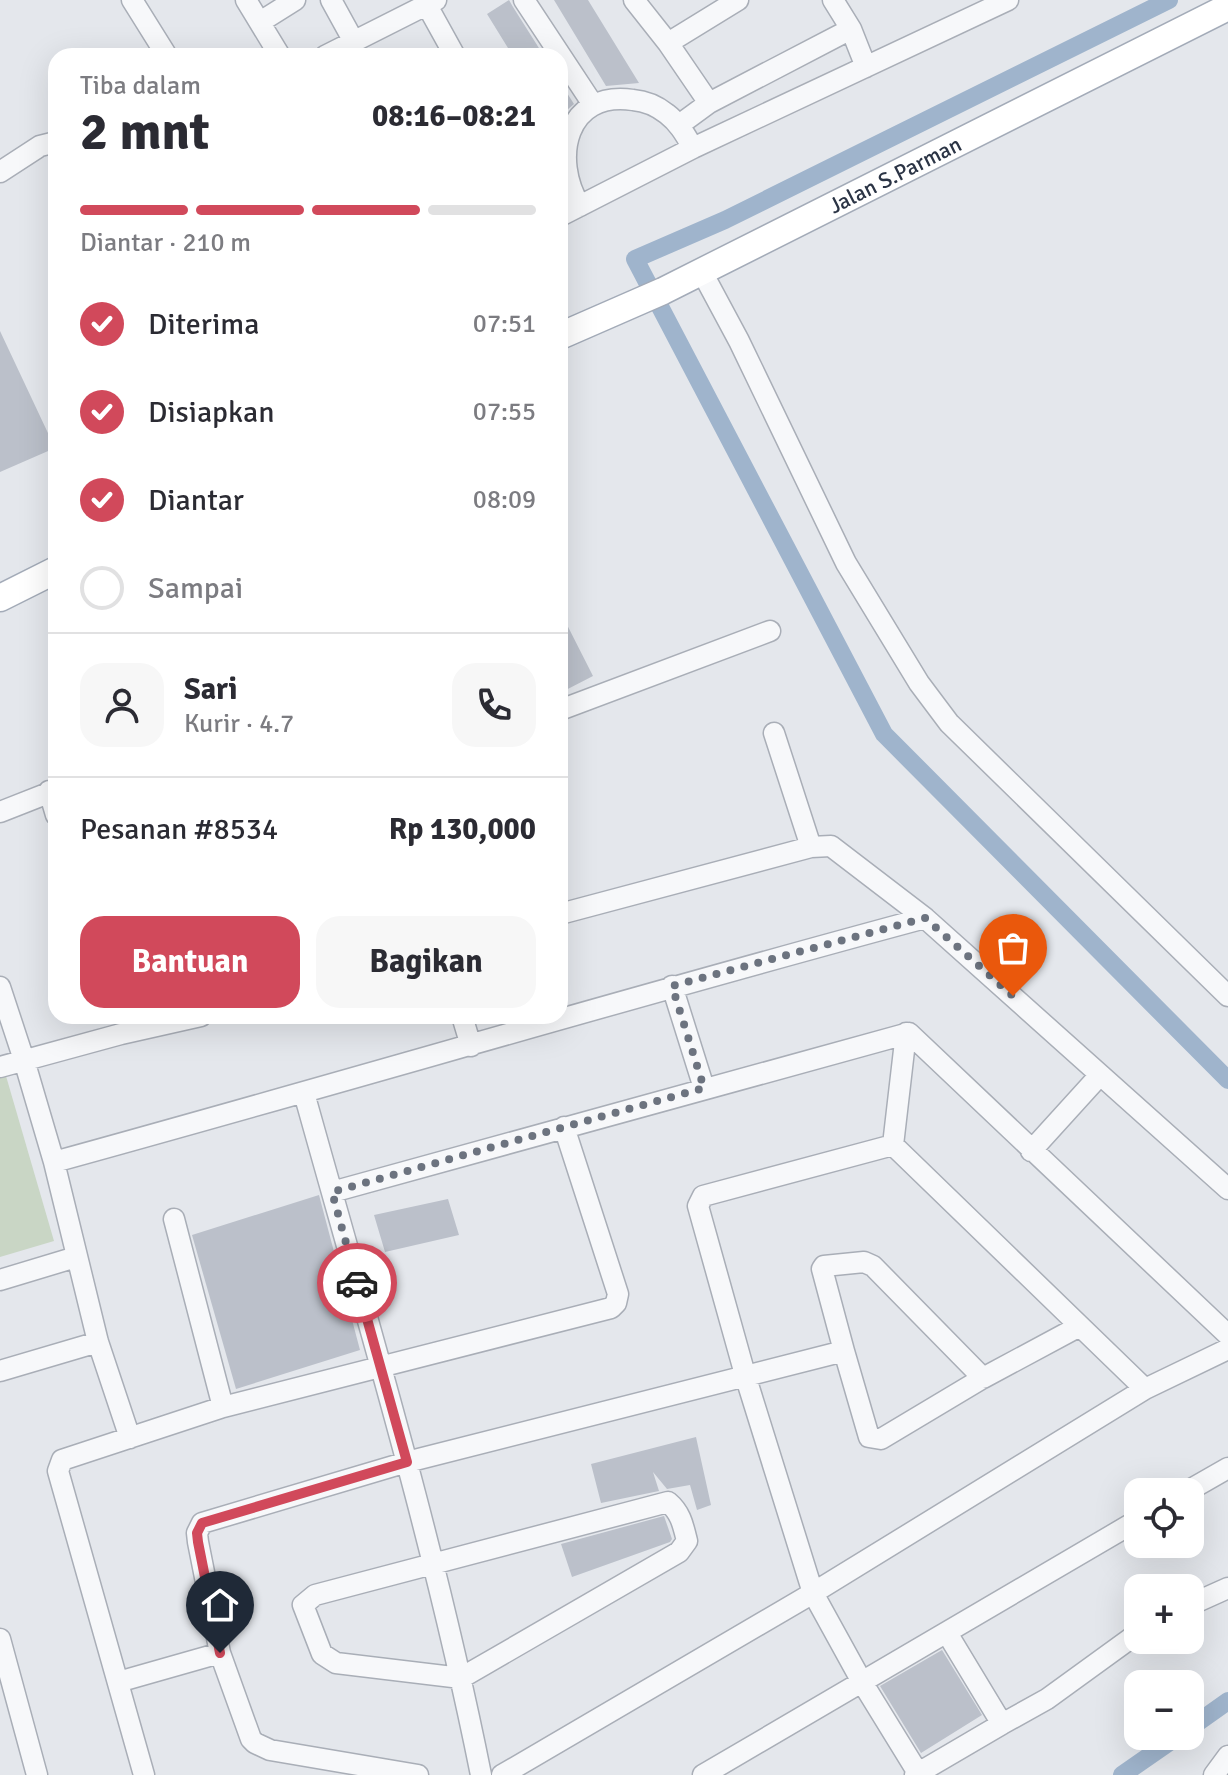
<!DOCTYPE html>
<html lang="id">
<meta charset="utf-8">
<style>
:root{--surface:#fff;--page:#f7f7f7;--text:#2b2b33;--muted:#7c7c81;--line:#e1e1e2;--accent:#d1495b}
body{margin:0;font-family:Signika,sans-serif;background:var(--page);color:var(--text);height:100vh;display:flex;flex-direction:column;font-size:30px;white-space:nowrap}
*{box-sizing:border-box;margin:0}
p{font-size:26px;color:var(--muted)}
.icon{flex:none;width:44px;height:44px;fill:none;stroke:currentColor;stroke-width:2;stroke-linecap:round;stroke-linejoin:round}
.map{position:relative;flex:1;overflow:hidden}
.details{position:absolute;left:48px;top:48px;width:520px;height:976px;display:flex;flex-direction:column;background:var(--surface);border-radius:24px;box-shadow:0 8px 32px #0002}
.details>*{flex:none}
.controls{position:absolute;left:1124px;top:1478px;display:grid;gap:16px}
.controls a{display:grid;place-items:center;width:80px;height:80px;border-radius:16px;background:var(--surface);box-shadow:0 8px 32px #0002;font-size:40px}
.pin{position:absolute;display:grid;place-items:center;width:68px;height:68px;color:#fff;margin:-82px -34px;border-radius:50% 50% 50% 0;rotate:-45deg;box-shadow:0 0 8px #0007}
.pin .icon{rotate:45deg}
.courier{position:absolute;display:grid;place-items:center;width:80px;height:80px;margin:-40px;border:6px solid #d1495b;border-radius:50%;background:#fff;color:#222;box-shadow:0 2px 10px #0007}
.head em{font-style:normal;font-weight:800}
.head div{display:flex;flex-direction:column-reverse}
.head{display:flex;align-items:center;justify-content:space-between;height:136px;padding:0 32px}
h1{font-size:52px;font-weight:800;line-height:60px}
.bar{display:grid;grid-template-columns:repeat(4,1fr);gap:12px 8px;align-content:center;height:96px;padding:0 32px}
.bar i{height:10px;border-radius:6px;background:var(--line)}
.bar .current{background:var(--accent)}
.bar p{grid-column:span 4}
.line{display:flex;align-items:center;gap:20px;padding:0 32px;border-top:2px solid var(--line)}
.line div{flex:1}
.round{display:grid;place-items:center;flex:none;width:84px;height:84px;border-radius:24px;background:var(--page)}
ol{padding:0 32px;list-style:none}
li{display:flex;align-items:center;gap:24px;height:88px}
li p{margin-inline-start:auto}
li .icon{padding:8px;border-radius:50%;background:var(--accent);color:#fff;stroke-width:4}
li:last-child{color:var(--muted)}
li i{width:44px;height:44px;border:4px solid var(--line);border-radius:50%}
.cta{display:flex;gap:16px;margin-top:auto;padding:16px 32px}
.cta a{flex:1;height:92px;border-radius:24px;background:var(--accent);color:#fff;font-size:32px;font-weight:800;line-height:92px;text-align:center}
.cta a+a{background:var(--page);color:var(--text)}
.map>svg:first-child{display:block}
.pitch{fill:#c9d6c5}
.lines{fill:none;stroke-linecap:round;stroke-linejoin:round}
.canal{stroke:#9fb4cc;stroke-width:18}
.building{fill:#bbc0ca}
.minor-casing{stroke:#a9aeb7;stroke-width:23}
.major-casing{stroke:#a3abb8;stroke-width:29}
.minor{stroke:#f7f8fa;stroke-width:20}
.major{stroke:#fff;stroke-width:26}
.done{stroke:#6c737f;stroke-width:8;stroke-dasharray:0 14.4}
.route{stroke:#d1495b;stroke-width:10}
.labels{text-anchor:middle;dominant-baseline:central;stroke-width:7;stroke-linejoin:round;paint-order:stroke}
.street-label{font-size:22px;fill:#2b3445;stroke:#f4f6f9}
</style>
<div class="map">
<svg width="1228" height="1775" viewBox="0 0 1228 1775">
<rect width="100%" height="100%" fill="#e4e7ec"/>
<path class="pitch" d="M6,1076L54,1241L0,1257V1078Z"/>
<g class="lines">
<path class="canal" d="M1169,0L725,220L635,259L884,734L1228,1080
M1190,1728L1228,1701
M1122,1775L1178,1736"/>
</g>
<path class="building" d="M509,0L513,7L544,56H513L487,14Z
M554,0H588L639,83L606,86Z
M560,82L574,104L560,116Z
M0,331L55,448L0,472Z
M560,611L593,676L560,693Z
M319,1195L360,1350L236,1389L192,1235Z
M448,1199L459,1235L385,1252L374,1215Z
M696,1437L711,1505L697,1510L690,1485L667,1489L653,1472L659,1491L601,1503L591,1464Z
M664,1516L672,1539L670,1542L572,1577L561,1544Z
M942,1650L982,1715L921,1753L880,1686Z"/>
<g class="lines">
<g class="minor-casing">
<path id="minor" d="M132,0L167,56
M246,0L280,56
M331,0L353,40
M424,0L455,56
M524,0L592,103
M634,0L668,43L709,103
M833,0L851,29L866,67
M260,22L295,0
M668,43L738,0
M325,56L436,0
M679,125L709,103L851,29
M0,172L40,146L56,142
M580,206C551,159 566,90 633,100C645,101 657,106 667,114C679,123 686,136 693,148
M560,216L693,148L1008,0
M702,272L739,341L846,563L919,683L949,723L1228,996
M560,710L770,631
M774,733L811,847
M49,791L56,815
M0,812L56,790
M560,914L811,847L831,846L925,918L1228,1189
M672,986L704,1088
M0,987L24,1060L54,1162L98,1342L130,1438
M462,1016L471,1046
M906,1033L893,1145L1145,1389
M0,1067L121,1034L201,1016
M304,1093C367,1319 435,1545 481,1775
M893,1145L703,1196L698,1206L746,1378L813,1593L862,1682L918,1773
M1031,1151L1100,1075
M54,1162C345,1082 634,996 925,918
M332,1192L909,1033L1228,1335
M174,1219L223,1407
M0,1280L76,1257
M844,1351L822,1269L824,1266L864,1262L873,1266L983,1378
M0,1371L98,1342
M1186,1492L1228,1468
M668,1502C681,1513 683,1525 687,1541L679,1552L461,1678L336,1663L322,1654L303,1605L315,1595Z
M1190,1605L1228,1588
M947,1633L1002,1724L1047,1699L1138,1633
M0,1639L37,1775
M118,1682L220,1653
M144,1775L58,1471L62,1460L223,1407L611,1308L616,1303L618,1294L564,1127
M418,1775L270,1750L255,1743L251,1739L220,1653L198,1542L197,1533L202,1523L407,1462L844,1351L869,1437L881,1439L983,1378L1078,1327
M502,1775L813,1593L1145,1389L1228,1349
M703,1775L1138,1520
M915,1775L1002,1724
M1214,1775L1228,1756"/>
</g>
<g class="major-casing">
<g id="major">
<path id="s1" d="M560,336L663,291L1228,7"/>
<path d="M0,598L56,570"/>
</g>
</g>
<use href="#minor" class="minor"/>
<use href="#major" class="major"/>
</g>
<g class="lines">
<path class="done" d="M357,1283L332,1192L704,1088L672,986L925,918L1013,996"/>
<path class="route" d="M220,1653L198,1542L197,1533L202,1523L407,1462L357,1283"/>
</g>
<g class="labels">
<g class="street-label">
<text stroke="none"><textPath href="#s1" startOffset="372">Jalan S.Parman</textPath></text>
</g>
</g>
</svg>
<div class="controls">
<a><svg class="icon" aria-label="locate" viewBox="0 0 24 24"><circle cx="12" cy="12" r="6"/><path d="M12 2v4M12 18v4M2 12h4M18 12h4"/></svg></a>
<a>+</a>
<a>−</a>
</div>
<div class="pin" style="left:1013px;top:996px;background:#ea580c"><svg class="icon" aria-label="bag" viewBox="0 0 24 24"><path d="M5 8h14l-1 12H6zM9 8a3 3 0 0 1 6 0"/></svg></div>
<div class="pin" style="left:220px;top:1653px;background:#1f2937"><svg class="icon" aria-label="home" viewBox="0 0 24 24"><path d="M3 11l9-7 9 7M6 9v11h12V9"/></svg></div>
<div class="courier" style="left:357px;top:1283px"><svg class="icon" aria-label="car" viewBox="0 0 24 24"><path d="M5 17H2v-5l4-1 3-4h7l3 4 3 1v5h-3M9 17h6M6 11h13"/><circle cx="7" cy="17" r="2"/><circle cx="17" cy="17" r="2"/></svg></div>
<section class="details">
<div class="head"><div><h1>2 mnt</h1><p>Tiba dalam</p></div><em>08:16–08:21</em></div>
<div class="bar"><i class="current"></i><i class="current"></i><i class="current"></i><i></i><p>Diantar · 210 m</p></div>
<ol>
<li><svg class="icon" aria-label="check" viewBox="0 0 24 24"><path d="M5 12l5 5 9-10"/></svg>Diterima<p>07:51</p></li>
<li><svg class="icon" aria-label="check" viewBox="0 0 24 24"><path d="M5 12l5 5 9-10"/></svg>Disiapkan<p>07:55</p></li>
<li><svg class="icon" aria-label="check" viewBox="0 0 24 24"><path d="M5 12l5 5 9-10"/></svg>Diantar<p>08:09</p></li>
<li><i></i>Sampai</li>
</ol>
<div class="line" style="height:144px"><a class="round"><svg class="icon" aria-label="person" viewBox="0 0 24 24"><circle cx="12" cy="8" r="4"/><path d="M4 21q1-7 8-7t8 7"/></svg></a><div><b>Sari</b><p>Kurir · 4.7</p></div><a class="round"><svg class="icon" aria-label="phone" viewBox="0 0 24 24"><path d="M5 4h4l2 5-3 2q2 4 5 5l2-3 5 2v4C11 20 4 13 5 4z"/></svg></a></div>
<div class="line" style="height:104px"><div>Pesanan #8534</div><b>Rp 130,000</b></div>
<div class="cta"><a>Bantuan</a><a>Bagikan</a></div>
</section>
</div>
